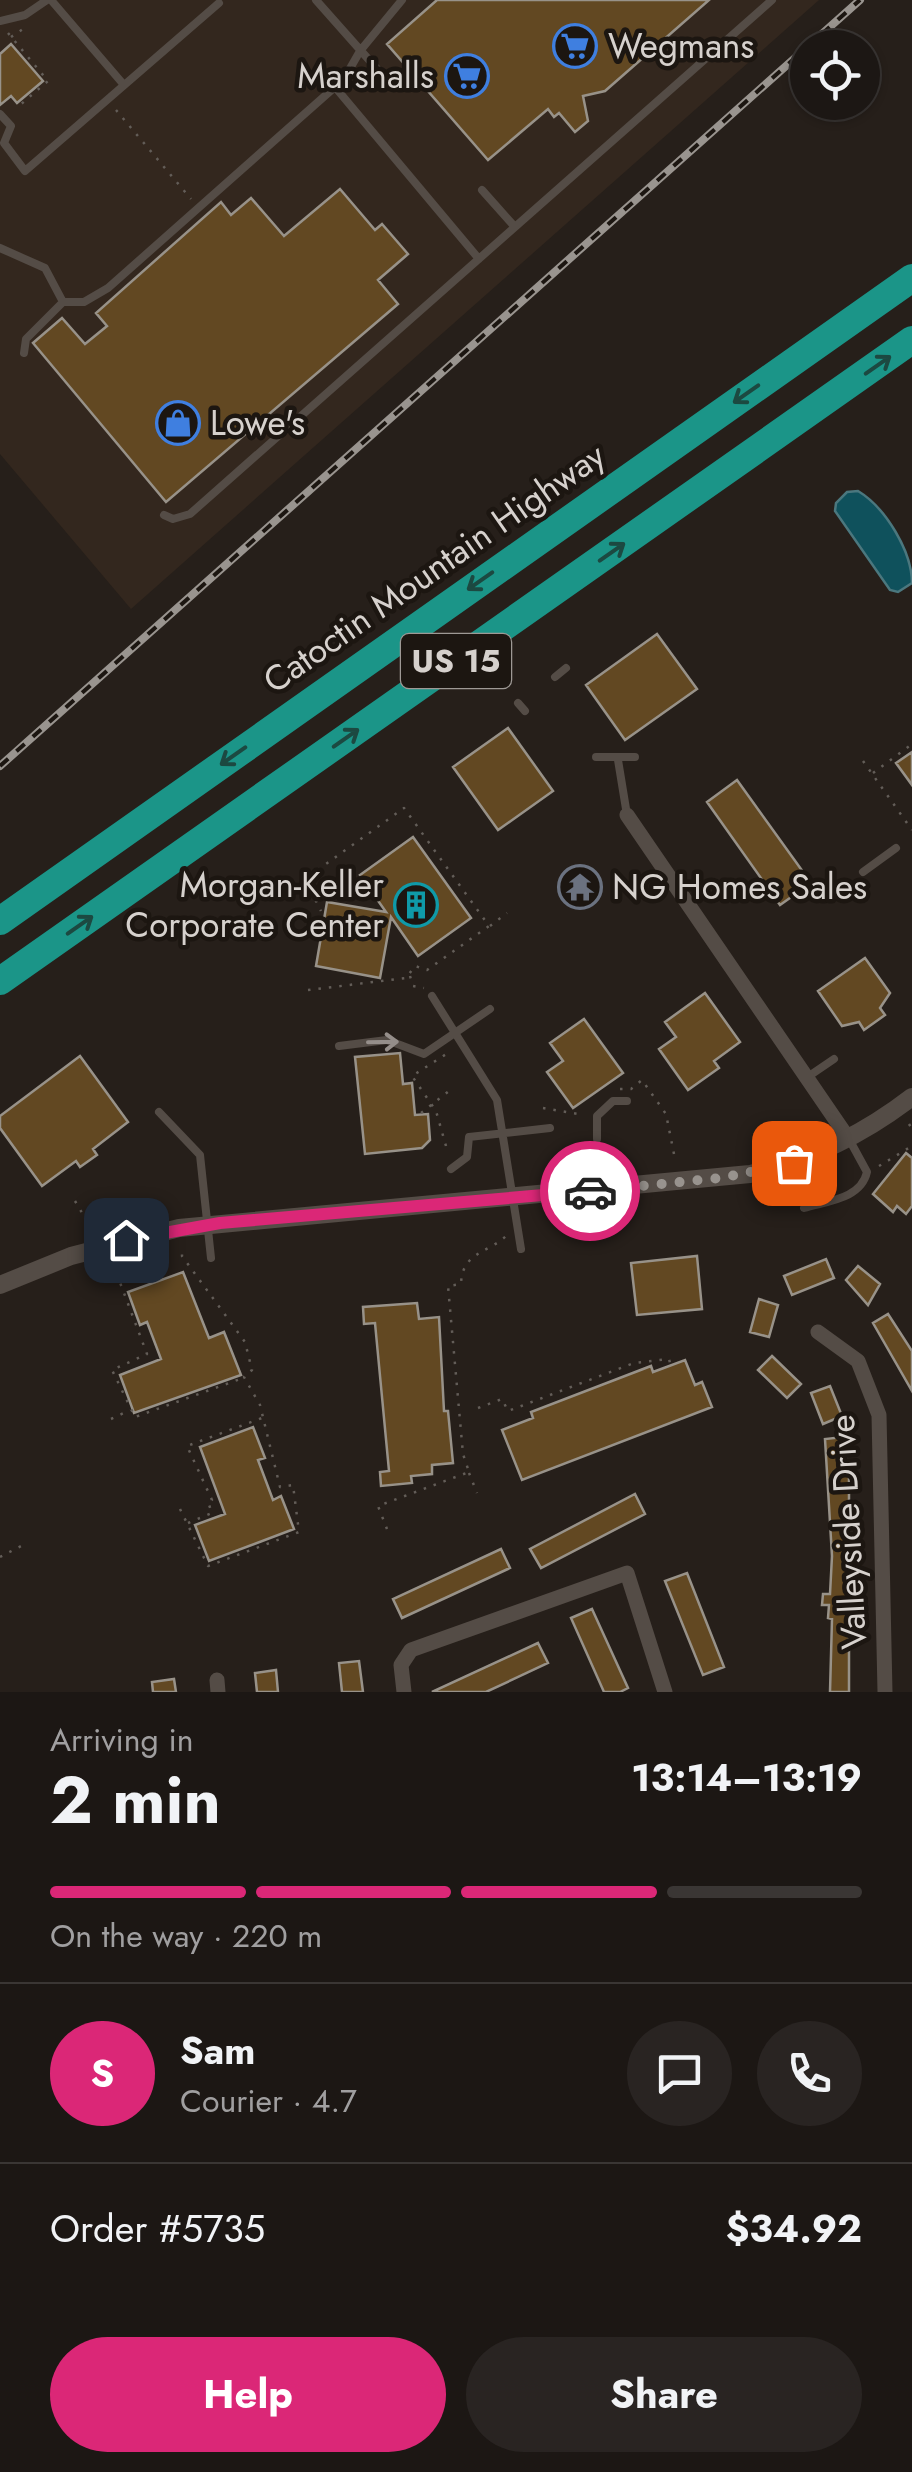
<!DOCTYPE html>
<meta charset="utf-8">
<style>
:root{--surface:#1c1714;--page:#292422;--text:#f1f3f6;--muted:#a09fa0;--line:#3a3634;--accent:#db2777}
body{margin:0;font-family:Jost,sans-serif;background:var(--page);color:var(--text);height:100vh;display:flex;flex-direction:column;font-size:38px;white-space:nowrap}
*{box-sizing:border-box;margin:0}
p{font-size:32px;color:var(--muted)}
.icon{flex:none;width:55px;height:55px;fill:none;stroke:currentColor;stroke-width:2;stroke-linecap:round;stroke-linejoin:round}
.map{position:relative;height:1692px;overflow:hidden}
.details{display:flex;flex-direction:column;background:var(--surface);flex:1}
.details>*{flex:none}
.controls{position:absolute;left:790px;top:30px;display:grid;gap:20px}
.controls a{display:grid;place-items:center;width:90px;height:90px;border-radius:50%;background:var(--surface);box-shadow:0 2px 8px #0004,0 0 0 2px var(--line);font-size:50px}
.pin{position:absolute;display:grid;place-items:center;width:85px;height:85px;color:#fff;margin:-42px;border-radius:20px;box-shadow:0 5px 15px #0006}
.courier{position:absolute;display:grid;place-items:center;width:100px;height:100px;margin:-50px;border:8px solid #db2777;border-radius:50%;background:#fff;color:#222;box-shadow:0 2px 12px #0007}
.summary em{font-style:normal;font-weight:700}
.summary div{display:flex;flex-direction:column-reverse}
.summary{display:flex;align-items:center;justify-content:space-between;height:170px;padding:0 50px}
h1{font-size:65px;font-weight:700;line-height:75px}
.bar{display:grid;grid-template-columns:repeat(4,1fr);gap:15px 10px;align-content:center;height:120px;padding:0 50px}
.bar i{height:12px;border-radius:8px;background:var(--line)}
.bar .selected{background:var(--accent)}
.bar p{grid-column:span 4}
.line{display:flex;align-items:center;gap:25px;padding:0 50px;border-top:2px solid var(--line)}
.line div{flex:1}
.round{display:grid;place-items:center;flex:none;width:105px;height:105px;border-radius:52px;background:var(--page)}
.action{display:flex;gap:20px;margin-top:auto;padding:20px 50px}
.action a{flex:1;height:115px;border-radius:60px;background:var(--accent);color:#fff;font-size:40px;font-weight:700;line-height:115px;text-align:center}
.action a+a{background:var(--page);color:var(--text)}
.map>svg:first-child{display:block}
.built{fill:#33271e}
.water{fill:#0f515c;stroke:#4b777e;stroke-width:2.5}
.building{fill:#624822;stroke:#989289;stroke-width:2.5}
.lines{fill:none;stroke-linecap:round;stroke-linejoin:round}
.path{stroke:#635d58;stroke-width:2.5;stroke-dasharray:2.5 8;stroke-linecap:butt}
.service{stroke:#544c46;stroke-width:8}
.minor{stroke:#544c46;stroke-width:15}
.tertiary{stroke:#544c46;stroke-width:18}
.motorway{stroke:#1b9588;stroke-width:28}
.rail-casing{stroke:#99948f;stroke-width:8}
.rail{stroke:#1c1611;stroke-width:4;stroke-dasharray:11;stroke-linecap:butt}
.oneway{stroke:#1c4941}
.oneway2{stroke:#958e8a}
.done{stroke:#98938e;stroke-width:10;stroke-dasharray:0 18}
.route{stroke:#db2777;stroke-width:12}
.labels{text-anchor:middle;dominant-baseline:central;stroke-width:9;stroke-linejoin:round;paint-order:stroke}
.shield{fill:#1c1611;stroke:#9e9995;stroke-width:2.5}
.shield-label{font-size:32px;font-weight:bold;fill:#d6d1cd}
.poi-label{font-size:35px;fill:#d6d1cd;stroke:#1c1611;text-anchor:start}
.street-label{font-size:35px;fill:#d6d1cd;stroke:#1c1611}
</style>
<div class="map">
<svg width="912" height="1692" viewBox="0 0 912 1692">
<rect width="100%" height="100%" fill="#261f1a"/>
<path class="built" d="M0,0H819L131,609L0,454Z"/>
<path class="water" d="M858,491C886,508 912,552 912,583L898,592L890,590L835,511L836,503L847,492Z"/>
<path class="building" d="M437,0H709L605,91L583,96L588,121L575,132L559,113L554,117L548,109L488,160L387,44Z
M11,44L43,81L17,103L11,96L0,105V54Z
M340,189L375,230L382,224L408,254L378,280L398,304L166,502L33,343L62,318L85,344L107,326L96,313L221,202L231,215L251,198L284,236Z
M657,634L697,689L625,740L586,685Z
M508,728L553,791L498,830L453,767Z
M912,752V785L896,763Z
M737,780L811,883L780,905L707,802Z
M413,837L471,918L418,956L391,917L380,978L316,966L327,902L386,912L360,875Z
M865,958L890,993L880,1008L885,1015L864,1030L859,1022L842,1026L818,991Z
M705,993L740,1042L714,1061L719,1068L688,1090L659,1049L676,1037L665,1022Z
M584,1019L623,1073L573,1108L547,1072L563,1061L550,1043Z
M400,1053L403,1084L412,1083L415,1115L428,1114L430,1140L422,1148L365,1154L355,1057Z
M80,1056L128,1122L93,1149L97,1155L80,1167L76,1161L42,1186L0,1128V1116Z
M906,1153L912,1158V1206L906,1214L897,1206L893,1212L873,1194Z
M697,1256L702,1309L637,1315L631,1263Z
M826,1259L834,1278L792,1295L784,1276Z
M858,1266L880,1284L868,1305L846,1280Z
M183,1272L209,1338L224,1332L241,1375L134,1413L120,1375L161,1359L147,1322L140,1325L128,1292Z
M759,1299L778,1305L769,1337L750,1332Z
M417,1303L419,1319L439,1317L444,1411H448L453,1463L432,1465V1474L411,1476L412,1483L381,1486L380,1472L389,1471L375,1323L364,1324L363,1307Z
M888,1314L912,1351V1391L873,1323Z
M772,1356L801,1384L787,1398L758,1370Z
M685,1360L695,1385L702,1382L712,1407L522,1480L502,1430L533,1418L531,1412L651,1366L653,1372Z
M830,1386L842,1416L823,1424L811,1393Z
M253,1427L265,1458L258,1460L273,1500L281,1496L294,1529L209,1561L195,1525L225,1514L200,1447Z
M843,1437L849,1476V1692H830L832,1619L828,1618L829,1605H822L823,1594H830L832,1556L825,1439Z
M635,1494L645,1514L541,1568L530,1549Z
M501,1549L510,1568L402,1618L393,1599Z
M687,1573L724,1667L703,1675L665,1581Z
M592,1609L628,1688L620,1692H604L571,1618Z
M538,1643L548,1663L486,1692H432Z
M359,1661L363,1692H342L339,1663Z
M276,1670L278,1692H257L255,1673Z
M174,1679L176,1692H153L152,1682Z"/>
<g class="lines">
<path class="path" d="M8,33L48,81L20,105
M11,37L26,27
M116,110L191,199
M863,761L912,830
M873,773L912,744
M286,893L304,879
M490,926L507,913
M410,976L413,986L424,988
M308,990L406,978L415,966L427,970L489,926L404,808L305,879L321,911
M620,1089H631L642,1080L666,1114L675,1159
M543,1108L584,1115
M421,1113L449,1091
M909,1124L912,1129
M446,1146L436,1111L412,1076L451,1051
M879,1166L912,1146
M75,1201L91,1228
M113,1264L147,1354L112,1370L135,1417L243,1378
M478,1408L502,1399L508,1411L634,1363L669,1359L670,1363
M111,1419L130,1410
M469,1473L477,1493
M180,1509L208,1566L299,1532L293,1485L280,1487L260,1405L244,1377L252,1370L245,1342L182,1256V1249
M188,1523L212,1513L208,1502L212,1500L187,1446L262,1418
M387,1529L378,1506L469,1472L463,1454L448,1286L461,1284C462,1252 488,1253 506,1236
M0,1557L23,1545"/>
<path class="service" d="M51,0L124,85
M316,0L378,70
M0,21L25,15L47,0
M335,87L479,259
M0,114L11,126L4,143L25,171L219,3
M482,190L515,227
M0,248L45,268L63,302
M63,302H84L108,288L344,79L360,51L402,0
M24,353L26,339L63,302
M164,515L173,519L190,514L772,0
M555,677L566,668
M518,703L525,711
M596,757H635
M618,760L627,815
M863,872L896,848
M432,996L497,1100L521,1249
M339,1046L387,1040L424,1054L490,1009
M809,1076L834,1059
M159,1112L200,1155L211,1258
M597,1139V1116L613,1101H627
M451,1169L467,1157L469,1137L550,1128
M804,1208C827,1201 861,1199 867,1172L849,1139"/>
<path class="minor" d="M627,815L848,1138
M818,1332L858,1361L879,1415L885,1692
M217,1680L218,1692
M404,1692L401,1665L411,1650L627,1573L665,1692"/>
<path class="tertiary" d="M0,1285L71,1256L179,1228L750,1174C809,1161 864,1134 912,1097"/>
<path class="motorway" d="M0,921L912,278
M0,981L912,340"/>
<g class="rail-casing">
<path id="rail" d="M0,766L860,0"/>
</g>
<use href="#rail" class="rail"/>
</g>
<defs><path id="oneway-shaft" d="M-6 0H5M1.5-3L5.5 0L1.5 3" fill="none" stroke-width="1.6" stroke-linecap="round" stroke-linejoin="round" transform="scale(2.5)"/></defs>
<g class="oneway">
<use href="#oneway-shaft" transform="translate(878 365) rotate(-35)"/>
<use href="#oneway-shaft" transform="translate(746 394) rotate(145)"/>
<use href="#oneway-shaft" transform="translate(612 552) rotate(-35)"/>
<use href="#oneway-shaft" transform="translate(480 581) rotate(145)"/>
<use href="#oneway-shaft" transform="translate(346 738) rotate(-35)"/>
<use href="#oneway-shaft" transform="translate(233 756) rotate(145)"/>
<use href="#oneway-shaft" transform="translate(80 925) rotate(-35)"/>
</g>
<use class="oneway2" href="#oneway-shaft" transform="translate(383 1042) rotate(-1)"/>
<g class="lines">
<path class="done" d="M590,1191L721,1178L794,1163"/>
<path class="route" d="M126,1240L220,1223L590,1191"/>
</g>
<defs>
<g id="supermarket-ring" transform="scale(2.25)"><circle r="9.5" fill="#1c1611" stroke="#3f7fe0" stroke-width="1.5"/><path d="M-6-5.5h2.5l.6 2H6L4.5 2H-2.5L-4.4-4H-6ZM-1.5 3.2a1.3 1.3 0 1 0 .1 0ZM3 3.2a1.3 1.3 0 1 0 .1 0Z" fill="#3f7fe0"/></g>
<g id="shop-ring" transform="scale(2.25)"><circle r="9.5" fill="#1c1611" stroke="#3f7fe0" stroke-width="1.5"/><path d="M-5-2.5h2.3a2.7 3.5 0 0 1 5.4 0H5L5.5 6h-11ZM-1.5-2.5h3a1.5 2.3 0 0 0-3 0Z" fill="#3f7fe0"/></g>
<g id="temple-ring" transform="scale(2.25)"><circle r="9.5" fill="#1c1611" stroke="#6b7280" stroke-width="1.5"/><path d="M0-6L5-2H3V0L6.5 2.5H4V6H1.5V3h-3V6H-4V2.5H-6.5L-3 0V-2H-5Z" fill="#6b7280"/></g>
<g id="building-ring" transform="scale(2.25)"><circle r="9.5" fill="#1c1611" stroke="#0f9aa8" stroke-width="1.5"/><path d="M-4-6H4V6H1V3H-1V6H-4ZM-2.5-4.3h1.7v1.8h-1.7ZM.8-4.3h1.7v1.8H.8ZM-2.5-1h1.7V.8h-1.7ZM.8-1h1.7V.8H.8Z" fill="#0f9aa8"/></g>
</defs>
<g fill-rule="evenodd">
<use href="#supermarket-ring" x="575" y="46"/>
<use href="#supermarket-ring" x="467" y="76"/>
<use href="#shop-ring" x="178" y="423"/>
<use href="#temple-ring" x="580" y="887"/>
<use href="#building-ring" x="416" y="905"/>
</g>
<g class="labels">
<rect class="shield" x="401" y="634" width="110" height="54" rx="8"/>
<g class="shield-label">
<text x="456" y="661">US 15</text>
</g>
<g class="poi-label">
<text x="608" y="46">Wegmans</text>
<text x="434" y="76" text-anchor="end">Marshalls</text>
<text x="210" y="423">Lowe's</text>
<text x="384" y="885" text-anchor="end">Morgan-Keller<tspan x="384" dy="40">Corporate Center</tspan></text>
<text x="612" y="887">NG Homes Sales</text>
</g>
<g class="street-label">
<text transform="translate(434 568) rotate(-35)">Catoctin Mountain Highway</text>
<text transform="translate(848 1532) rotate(-93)">Valleyside Drive</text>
</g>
</g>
</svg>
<div class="controls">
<a><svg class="icon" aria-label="locate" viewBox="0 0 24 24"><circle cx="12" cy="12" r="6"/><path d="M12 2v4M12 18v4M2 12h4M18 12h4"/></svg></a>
</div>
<div class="pin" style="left:794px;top:1163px;background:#ea580c"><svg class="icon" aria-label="bag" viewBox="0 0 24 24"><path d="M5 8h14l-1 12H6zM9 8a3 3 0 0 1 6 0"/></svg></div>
<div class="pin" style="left:126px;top:1240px;background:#1f2937"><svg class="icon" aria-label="home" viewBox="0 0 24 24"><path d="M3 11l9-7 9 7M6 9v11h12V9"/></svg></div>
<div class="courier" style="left:590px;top:1191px"><svg class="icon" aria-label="car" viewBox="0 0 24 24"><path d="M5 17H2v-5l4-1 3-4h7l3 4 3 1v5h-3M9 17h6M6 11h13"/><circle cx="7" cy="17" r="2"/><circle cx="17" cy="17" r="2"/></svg></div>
</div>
<section class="details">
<div class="summary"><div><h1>2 min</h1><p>Arriving in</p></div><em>13:14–13:19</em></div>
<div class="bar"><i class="selected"></i><i class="selected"></i><i class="selected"></i><i></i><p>On the way · 220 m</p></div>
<div class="line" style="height:180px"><b class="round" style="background:var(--accent);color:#fff">S</b><div><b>Sam</b><p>Courier · 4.7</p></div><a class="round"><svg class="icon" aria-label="chat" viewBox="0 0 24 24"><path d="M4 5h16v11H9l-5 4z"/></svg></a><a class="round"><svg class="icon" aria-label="phone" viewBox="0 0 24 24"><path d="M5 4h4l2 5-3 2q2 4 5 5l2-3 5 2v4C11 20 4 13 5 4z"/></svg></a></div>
<div class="line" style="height:130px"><div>Order #5735</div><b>$34.92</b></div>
<div class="action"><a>Help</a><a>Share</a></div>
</section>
